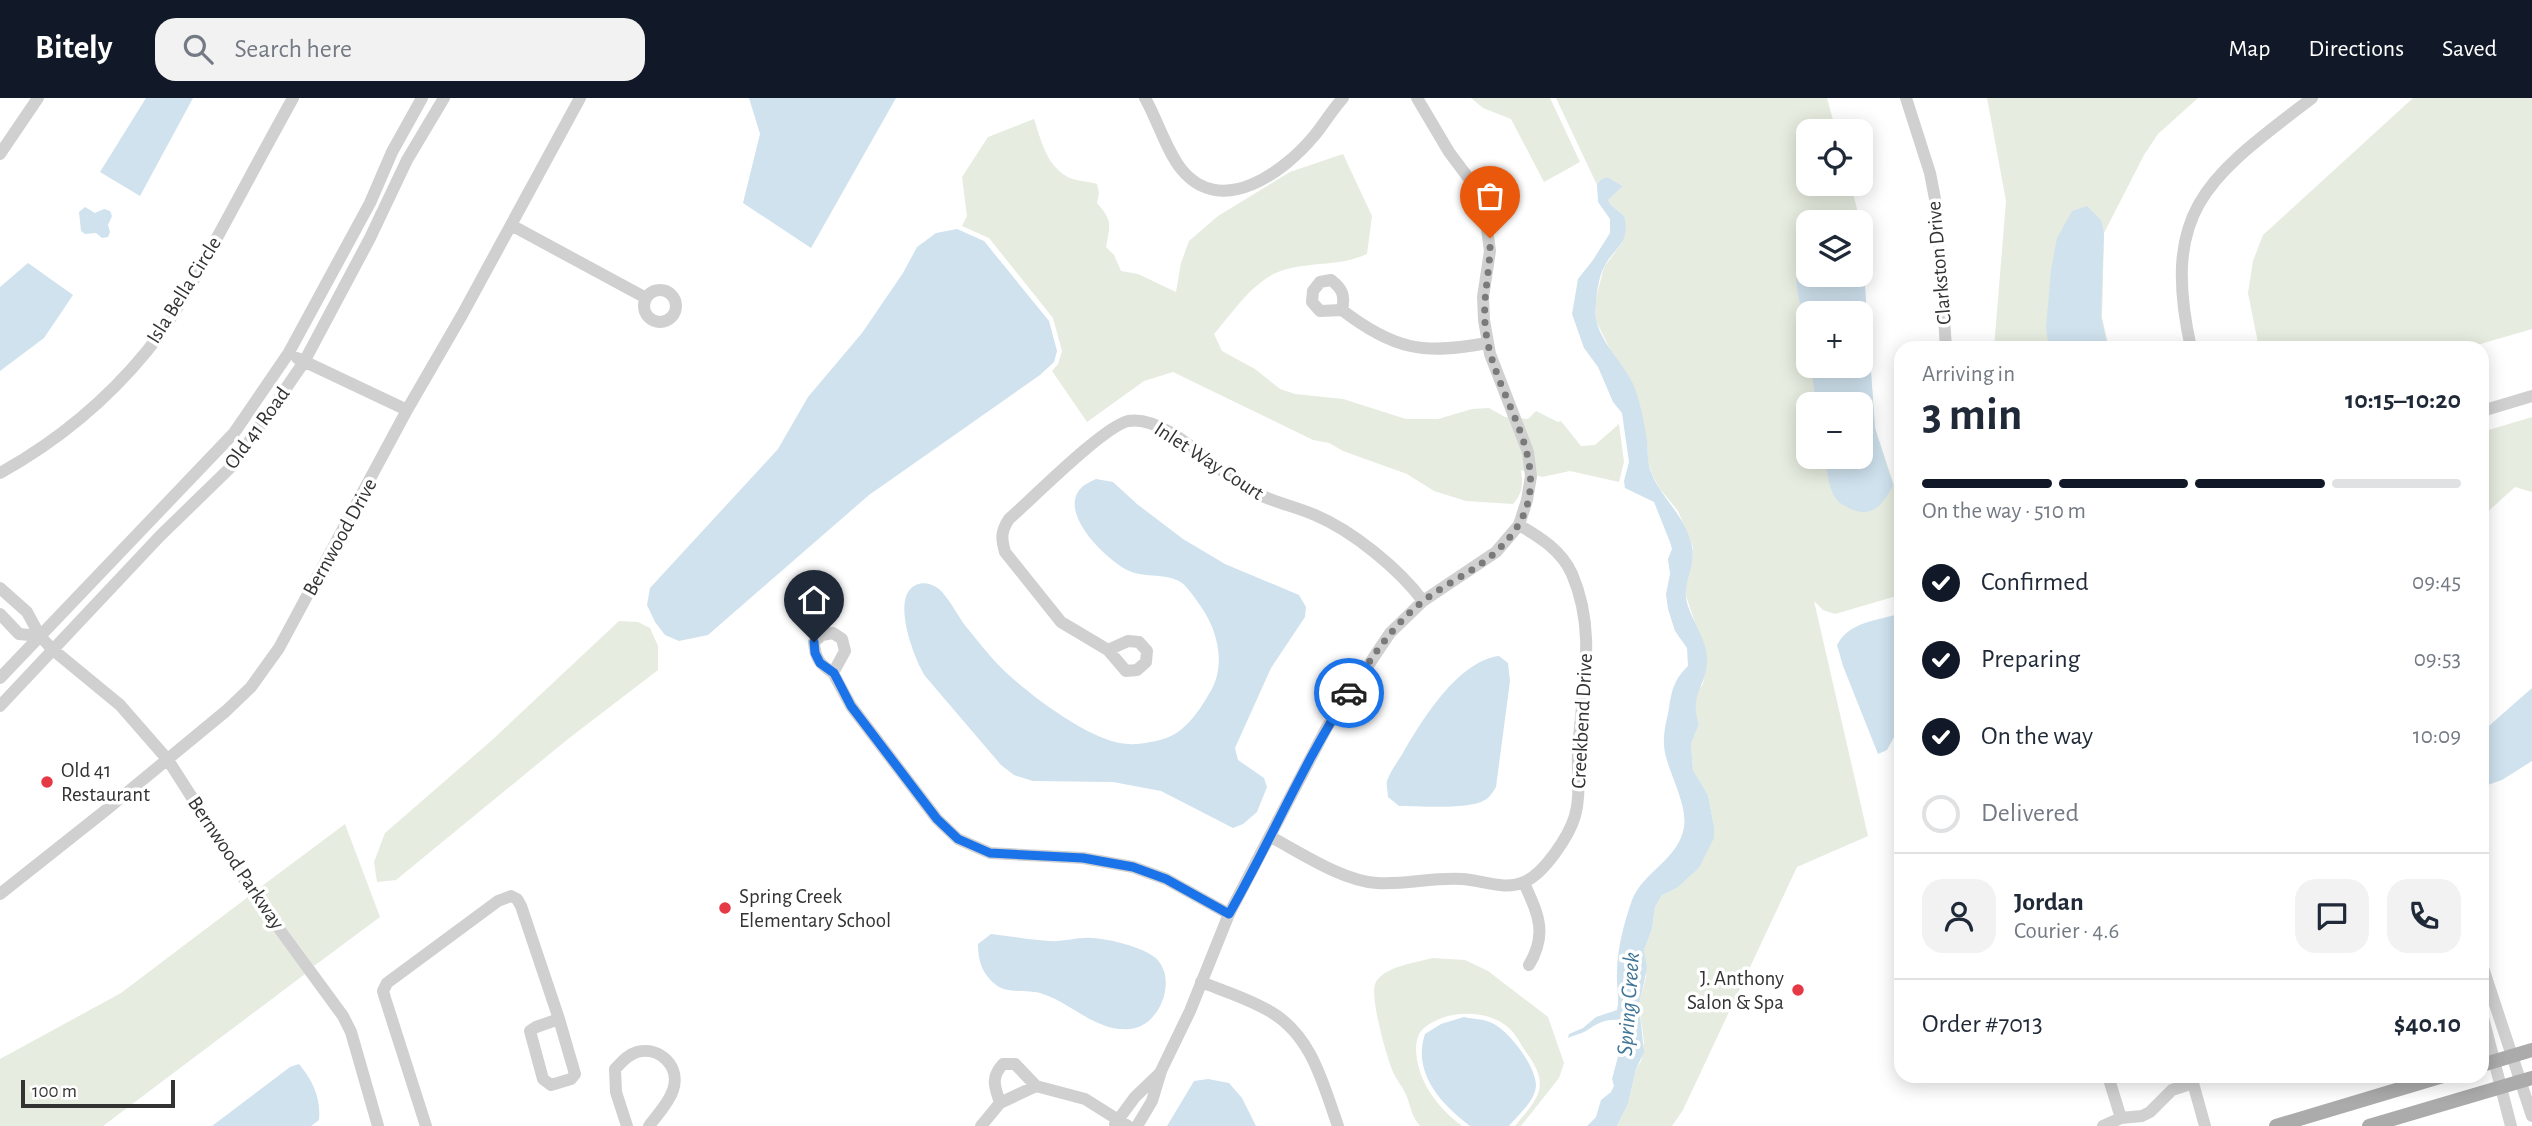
<!DOCTYPE html>
<meta charset="utf-8">
<style>
:root{--surface:#fff;--page:#f2f2f3;--text:#1f2937;--muted:#747a83;--line:#e0e1e3;--accent:#111827}
body{margin:0;font-family:"Alegreya Sans",sans-serif;background:var(--page);color:var(--text);height:100vh;display:flex;flex-direction:column;font-size:26px;white-space:nowrap}
*{box-sizing:border-box;margin:0}
p{font-size:23px;color:var(--muted)}
.icon{flex:none;width:38px;height:38px;fill:none;stroke:currentColor;stroke-width:2;stroke-linecap:round;stroke-linejoin:round}
.map{position:relative;flex:1;overflow:hidden}
.details{position:absolute;left:1894px;top:243px;width:595px;height:742px;display:flex;flex-direction:column;background:var(--surface);border-radius:21px;box-shadow:0 4px 18px #0003}
.details>*{flex:none}
.controls{position:absolute;left:1796px;top:21px;display:grid;gap:14px}
.controls a{display:grid;place-items:center;width:77px;height:77px;border-radius:14px;background:var(--surface);box-shadow:0 4px 18px #0003;font-size:35px}
.scale{position:absolute;left:21px;bottom:18px;width:154px;box-sizing:border-box;padding-left:7px;border:4px solid #333;border-top:0;font-size:19px;line-height:24px;white-space:nowrap;color:#333;-webkit-text-stroke:5px #fff;paint-order:stroke}
.pin{position:absolute;display:grid;place-items:center;width:60px;height:60px;color:#fff;margin:-72px -30px;border-radius:50% 50% 50% 0;rotate:-45deg;box-shadow:0 0 7px #0007}
.pin .icon{rotate:45deg}
.courier{position:absolute;display:grid;place-items:center;width:70px;height:70px;margin:-35px;border:5px solid #1a73e8;border-radius:50%;background:#fff;color:#222;box-shadow:0 2px 9px #0007}
.head em{font-style:normal;font-weight:700}
.head div{display:flex;flex-direction:column-reverse}
.head{display:flex;align-items:center;justify-content:space-between;height:119px;padding:0 28px}
h1{font-size:46px;font-weight:700;line-height:52px}
.bar{display:grid;grid-template-columns:repeat(4,1fr);gap:10px 7px;align-content:center;height:84px;padding:0 28px}
.bar i{height:9px;border-radius:5px;background:var(--line)}
.bar .on{background:var(--accent)}
.bar p{grid-column:span 4}
.line{display:flex;align-items:center;gap:18px;padding:0 28px;border-top:2px solid var(--line)}
.line div{flex:1}
.round{display:grid;place-items:center;flex:none;width:74px;height:74px;border-radius:21px;background:var(--page)}
ol{padding:0 28px;list-style:none}
li{display:flex;align-items:center;gap:21px;height:77px}
li p{margin-inline-start:auto}
li .icon{padding:7px;border-radius:50%;background:var(--accent);color:#fff;stroke-width:4}
li:last-child{color:var(--muted)}
li i{width:38px;height:38px;border:4px solid var(--line);border-radius:50%}
header{display:flex;align-items:center;gap:42px;box-sizing:border-box;height:98px;padding:0 35px;background:var(--accent);color:#fff}
header strong{font-size:33px}
nav{display:flex;gap:38px;margin-inline-start:auto;font-size:24px}
.search{width:490px;height:63px;background:var(--page);display:flex;align-items:center;gap:18px;box-sizing:border-box;padding:0 24px;border-radius:21px;color:var(--muted);font-size:26px}
.map>svg:first-child{display:block}
.green{fill:#e6ecdf;fill-rule:evenodd}
.water{fill:#cfe2ee}
.lines{fill:none;stroke-linecap:round;stroke-linejoin:round}
.minor{stroke:#d0d0d0;stroke-width:12}
.major{stroke:#ababab;stroke-width:14}
.done{stroke:#7a7a7a;stroke-width:7;stroke-dasharray:0 12.6}
.route{stroke:#1a73e8;stroke-width:9}
.poi-dot{fill:#e63946;stroke:#fff;stroke-width:2.5}
.labels{text-anchor:middle;dominant-baseline:central;stroke-width:7;stroke-linejoin:round;paint-order:stroke}
.street-label{font-size:21px;fill:#333;stroke:#fff}
.poi-label{font-size:21px;fill:#333;stroke:#fff;text-anchor:start}
.water-label{font-size:23px;font-style:italic;fill:#3f7597;stroke:#fff}
</style>
<header>
<strong>Bitely</strong>
<div class="search"><svg class="icon" aria-label="search" viewBox="0 0 24 24"><circle cx="10" cy="10" r="6"/><path d="M15 15l6 6"/></svg>Search here</div>
<nav><a>Map</a><a>Directions</a><a>Saved</a></nav>
</header>
<div class="map">
<svg width="2532" height="1028" viewBox="0 0 2532 1028">
<rect width="100%" height="100%" fill="#fff"/>
<path class="green" d="M1471,0H1550L1580,64L1544,84L1511,21L1483,10Z
M1556,0H1827L1836,33H1808V86H1851L1860,124H1808V177H1860V125L1875,330L1900,405V497L1835,516L1823,512L1814,503L1868,738L1797,769L1683,1012L1672,1028H1617L1628,1006L1636,971L1641,963L1644,944L1639,907L1646,878L1644,852L1652,831L1655,809L1662,797L1677,790L1699,770L1714,728L1708,697L1693,672L1691,646L1699,626L1695,615V597L1703,586L1707,560L1686,498V485L1693,458V449L1678,413L1660,391L1652,376L1648,363L1647,343L1629,279L1610,251L1596,223L1595,204L1604,169L1622,145L1624,118L1611,107L1608,102L1623,88L1607,79L1600,82L1597,87ZM1808,215H1860V268H1808ZM1808,306H1860V359H1808Z
M1987,0H2198L2158,36L2144,57L2104,135L2102,219L2109,250H1994L2006,103Z
M2413,0H2532V231L2467,250H2259L2248,195L2253,163L2263,137Z
M1034,21C1041,42 1046,66 1066,78C1073,83 1088,83 1097,86L1099,95L1097,105C1113,123 1110,127 1106,149L1114,157L1121,173L1138,176L1176,194L1181,165L1189,143L1218,118L1290,74L1343,56L1372,118L1367,156C1341,168 1314,164 1287,171C1255,179 1234,213 1214,236L1222,253L1255,271L1280,291L1295,296L1343,301L1406,321H1438L1472,311L1489,310L1505,319L1528,321L1536,313L1558,324L1561,323L1581,348L1595,347L1619,326L1624,364L1619,384L1570,373L1542,379L1521,372C1523,386 1523,395 1513,406L1466,403L1434,393L1407,376L1343,353L1329,345L1313,342L1173,274L1144,283L1087,324L1052,273L1058,266L1062,253L1053,220L989,140L962,128L967,118L962,79L988,39Z
M2532,319V394L2515,389L2482,419V334Z
M619,523L638,524L650,530L658,548V572L568,641L396,782L377,784L374,764L385,735L491,643Z
M345,726L380,819L314,868L258,791Z
M248,799L305,876L103,1028H0V961L121,895Z
M1432,860L1465,862L1488,873L1548,919L1564,965L1559,980L1521,1028H1515C1539,999 1551,988 1526,954C1521,947 1517,938 1511,932C1490,910 1443,911 1422,932C1417,937 1416,946 1416,953C1418,984 1437,1009 1462,1028H1420C1412,1019 1411,1010 1407,999C1404,991 1398,984 1394,976C1387,961 1370,900 1375,886C1383,868 1416,865 1432,860Z"/>
<path class="water" d="M146,0H193L140,98L100,74Z
M749,0H896L811,150L743,105L760,36Z
M1607,79L1623,88L1608,102L1611,107L1624,118C1631,146 1615,148 1604,169C1598,180 1594,209 1596,221C1601,246 1623,264 1633,286C1640,302 1644,324 1647,342C1648,353 1647,363 1651,374C1662,402 1684,415 1692,448C1696,465 1684,482 1686,500C1689,519 1707,541 1707,560C1708,588 1688,596 1699,626L1691,646L1693,672L1708,697L1714,728V740L1699,770L1677,790L1662,797L1655,809L1652,831L1644,852L1647,870L1639,907L1644,954L1636,971L1628,1006L1617,1028H1587L1596,1019L1601,1002L1611,994L1614,988L1612,981L1626,929L1620,922C1603,921 1599,925 1586,933C1581,936 1574,937 1568,940L1569,936L1583,930L1596,919L1617,912C1620,899 1616,888 1617,875C1617,851 1624,825 1632,802C1643,774 1679,761 1684,729C1688,704 1665,670 1664,647C1663,635 1667,621 1669,610C1672,591 1674,582 1688,568L1687,550L1675,533L1668,511L1666,496L1670,476L1668,461L1672,451L1670,444L1654,404L1625,390L1624,383L1629,364L1622,315L1613,304L1598,269L1584,250L1572,216L1578,181L1593,162L1610,135V121L1598,104L1597,87L1600,82Z
M2087,108L2101,122L2104,135L2101,219L2108,250H2049L2046,230L2051,172L2057,140L2072,113Z
M85,109L95,115L104,111L110,113L112,118L108,127L110,134L108,139L102,140L96,135L85,136L81,133L79,114Z
M957,131L984,143L1049,223L1057,253L1054,264L1040,277L869,397L708,537L679,543L665,537L655,524L647,507L650,490L778,351L808,299L862,235L903,175L917,149L936,135Z
M1860,151L1863,159L1875,330L1893,387C1885,404 1873,421 1851,411C1847,409 1840,406 1837,402C1828,391 1827,372 1825,359H1860V306H1816L1811,268H1860V215H1808V250C1805,241 1806,232 1804,222C1799,198 1788,174 1808,152V177H1860Z
M28,165L73,197L44,240L0,273V189Z
M1096,381L1113,384L1137,406L1183,441L1225,466L1299,497L1306,509L1305,519L1271,570L1235,650L1238,662L1264,680L1267,689L1257,714L1243,726L1233,730L1161,693L1113,684L1033,683L1014,677L1001,667L925,578C914,561 890,498 916,487C922,484 930,485 936,489C947,495 959,521 968,531C981,547 995,565 1010,578C1035,601 1095,646 1129,646C1138,647 1151,644 1160,642C1183,637 1198,615 1209,596C1228,566 1217,529 1197,503C1192,496 1186,487 1179,483C1163,475 1142,480 1127,472C1106,461 1056,414 1082,389C1085,386 1092,383 1096,381Z
M1900,516V628L1887,652L1878,656L1843,568L1837,547C1849,524 1877,522 1900,516Z
M1499,558L1508,565L1510,583L1496,689C1493,694 1490,699 1485,702C1468,712 1421,708 1399,708L1388,699C1388,694 1386,688 1387,683C1390,674 1398,663 1403,655C1422,622 1458,563 1499,558Z
M2532,590V663L2502,682L2482,689V634Z
M991,836C1010,838 1030,842 1049,843C1064,844 1078,839 1092,840C1109,841 1133,847 1148,855C1181,870 1164,928 1130,931C1096,934 1073,906 1043,896C1029,891 1007,896 996,887C982,876 978,863 978,846Z
M1464,919C1473,921 1484,921 1492,925C1509,933 1535,967 1536,987C1536,1002 1518,1017 1509,1028H1470C1441,1006 1412,975 1425,936L1441,926Z
M299,966C313,983 321,1000 319,1022L311,1028H212L290,969Z
M1208,981L1229,985L1242,1000L1256,1028H1167L1194,983Z"/>
<g class="lines">
<path class="minor" d="M1145,0C1157,21 1167,54 1182,72C1222,120 1284,74 1314,38C1324,26 1332,12 1343,0
M1906,0L1930,75L1937,111L1946,250
M0,56L38,0
M511,127L646,200
M1331,182C1343,191 1345,198 1342,212L1320,213L1312,204L1313,193L1320,184Z
M644 208a16 16 0 1 1 32 0a16 16 0 1 1-32 0Z
M1342,212C1394,252 1424,257 1487,245
M2191,250C2160,110 2209,79 2312,0
M297,260L407,312
M2482,313L2532,298
M0,375C56,344 106,303 147,253C176,217 197,176 219,136C244,90 268,45 293,0
M0,490L27,514L40,538L52,551L120,607L168,662L253,795L343,918L351,934L378,1028
M0,516L19,536L40,538
M833,535L842,541L845,553L833,575C820,566 815,561 814,544L822,537Z
M1128,543L1139,544L1147,553L1146,564L1137,572L1126,573L1108,552Z
M1108,552L1061,524L1005,454C1001,440 1001,433 1009,421C1032,401 1103,329 1128,323C1165,316 1214,371 1246,390C1267,403 1292,407 1315,417C1353,433 1399,471 1423,503
M833,575L851,608L937,721L958,741L990,755L1083,760L1133,769L1166,781L1229,816
M0,580L234,335L288,256L370,105L392,54L422,0
M0,608L160,438L233,367L304,264L370,140L407,62L444,0
M1271,739C1301,755 1343,783 1377,785C1405,787 1433,779 1462,781C1482,782 1505,793 1524,784C1544,776 1569,738 1575,718C1581,697 1577,676 1578,655C1581,593 1598,536 1572,476C1562,453 1540,439 1519,427
M1524,785C1538,816 1548,835 1529,867
M0,796L106,712L226,613L251,589L279,550L407,312L462,217L580,0
M2482,867L2532,1018
M1201,884C1224,893 1250,901 1271,914C1312,938 1323,986 1338,1028
M2482,916L2511,1028
M2108,978L2121,1020
M1000,1005C995,989 990,980 1003,966H1015L1036,988
M1115,1026L1135,999L1161,974
M426,1028L385,900L383,893L387,885L498,803L511,798L517,801L521,808L559,921L536,929L530,933L543,981L551,987L571,981L575,976L559,921
M627,1028L616,994L615,971C622,964 627,957 637,954C660,948 681,969 673,992C669,1005 657,1017 649,1028
M981,1028L1000,1005L1036,988L1085,1001L1128,1028
M1137,1028L1152,1003L1161,973L1190,913L1229,816L1327,629L1390,535L1423,503L1496,454L1519,427L1527,402L1531,378L1528,354L1490,256L1484,222L1483,199L1490,153L1485,116L1470,82L1449,54L1417,0
M2103,1028L2121,1020L2142,1018L2150,1014L2172,992L2193,985L2205,1028"/>
<path class="major" d="M2482,967L2532,952
M2276,1028L2443,978
M2369,1028L2532,980"/>
</g>
<g class="lines">
<path class="done" d="M1349,595C1370,562 1391,529 1422,504C1447,484 1479,472 1501,449C1569,380 1500,313 1487,241C1480,202 1491,177 1490,140"/>
<path class="route" d="M814,544L815,555L820,565L834,575L851,608L937,721L958,741L990,755L1083,760L1133,769L1166,781L1229,816C1271,743 1303,665 1349,595"/>
</g>
<g class="poi-dot">
<circle cx="47" cy="684" r="7"/>
<circle cx="725" cy="810" r="7"/>
<circle cx="1798" cy="892" r="7"/>
</g>
<g class="labels">
<g class="street-label">
<text transform="translate(1939 165) rotate(-95)">Clarkston Drive</text>
<text transform="translate(184 192) rotate(-58)">Isla Bella Circle</text>
<text transform="translate(257 330) rotate(-54)">Old 41 Road</text>
<text transform="translate(1209 363) rotate(33)">Inlet Way Court</text>
<text transform="translate(340 439) rotate(-61)">Bernwood Drive</text>
<text transform="translate(1582 623) rotate(-87)">Creekbend Drive</text>
<text transform="translate(236 765) rotate(56)">Bernwood Parkway</text>
</g>
<g class="poi-label">
<text x="61" y="672">Old 41<tspan x="61" dy="24">Restaurant</tspan></text>
<text x="739" y="798">Spring Creek<tspan x="739" dy="24">Elementary School</tspan></text>
<text x="1784" y="880" text-anchor="end">J. Anthony<tspan x="1784" dy="24">Salon &amp; Spa</tspan></text>
</g>
<g class="water-label">
<text transform="translate(1629 906) rotate(-86)">Spring Creek</text>
</g>
</g>
</svg>
<div class="controls">
<a><svg class="icon" aria-label="locate" viewBox="0 0 24 24"><circle cx="12" cy="12" r="6"/><path d="M12 2v4M12 18v4M2 12h4M18 12h4"/></svg></a>
<a><svg class="icon" aria-label="layers" viewBox="0 0 24 24"><path d="M12 4l9 5-9 5-9-5zM3 14l9 5 9-5"/></svg></a>
<a>+</a>
<a>−</a>
</div>
<div class="scale">100 m</div>
<div class="pin" style="left:1490px;top:140px;background:#ea580c"><svg class="icon" aria-label="bag" viewBox="0 0 24 24"><path d="M5 8h14l-1 12H6zM9 8a3 3 0 0 1 6 0"/></svg></div>
<div class="pin" style="left:814px;top:544px;background:#1f2937"><svg class="icon" aria-label="home" viewBox="0 0 24 24"><path d="M3 11l9-7 9 7M6 9v11h12V9"/></svg></div>
<div class="courier" style="left:1349px;top:595px"><svg class="icon" aria-label="car" viewBox="0 0 24 24"><path d="M5 17H2v-5l4-1 3-4h7l3 4 3 1v5h-3M9 17h6M6 11h13"/><circle cx="7" cy="17" r="2"/><circle cx="17" cy="17" r="2"/></svg></div>
<section class="details">
<div class="head"><div><h1>3 min</h1><p>Arriving in</p></div><em>10:15–10:20</em></div>
<div class="bar"><i class="on"></i><i class="on"></i><i class="on"></i><i></i><p>On the way · 510 m</p></div>
<ol>
<li><svg class="icon" aria-label="check" viewBox="0 0 24 24"><path d="M5 12l5 5 9-10"/></svg>Confirmed<p>09:45</p></li>
<li><svg class="icon" aria-label="check" viewBox="0 0 24 24"><path d="M5 12l5 5 9-10"/></svg>Preparing<p>09:53</p></li>
<li><svg class="icon" aria-label="check" viewBox="0 0 24 24"><path d="M5 12l5 5 9-10"/></svg>On the way<p>10:09</p></li>
<li><i></i>Delivered</li>
</ol>
<div class="line" style="height:126px"><a class="round"><svg class="icon" aria-label="person" viewBox="0 0 24 24"><circle cx="12" cy="8" r="4"/><path d="M4 21q1-7 8-7t8 7"/></svg></a><div><b>Jordan</b><p>Courier · 4.6</p></div><a class="round"><svg class="icon" aria-label="chat" viewBox="0 0 24 24"><path d="M4 5h16v11H9l-5 4z"/></svg></a><a class="round"><svg class="icon" aria-label="phone" viewBox="0 0 24 24"><path d="M5 4h4l2 5-3 2q2 4 5 5l2-3 5 2v4C11 20 4 13 5 4z"/></svg></a></div>
<div class="line" style="height:91px"><div>Order #7013</div><b>$40.10</b></div>
</section>
</div>
